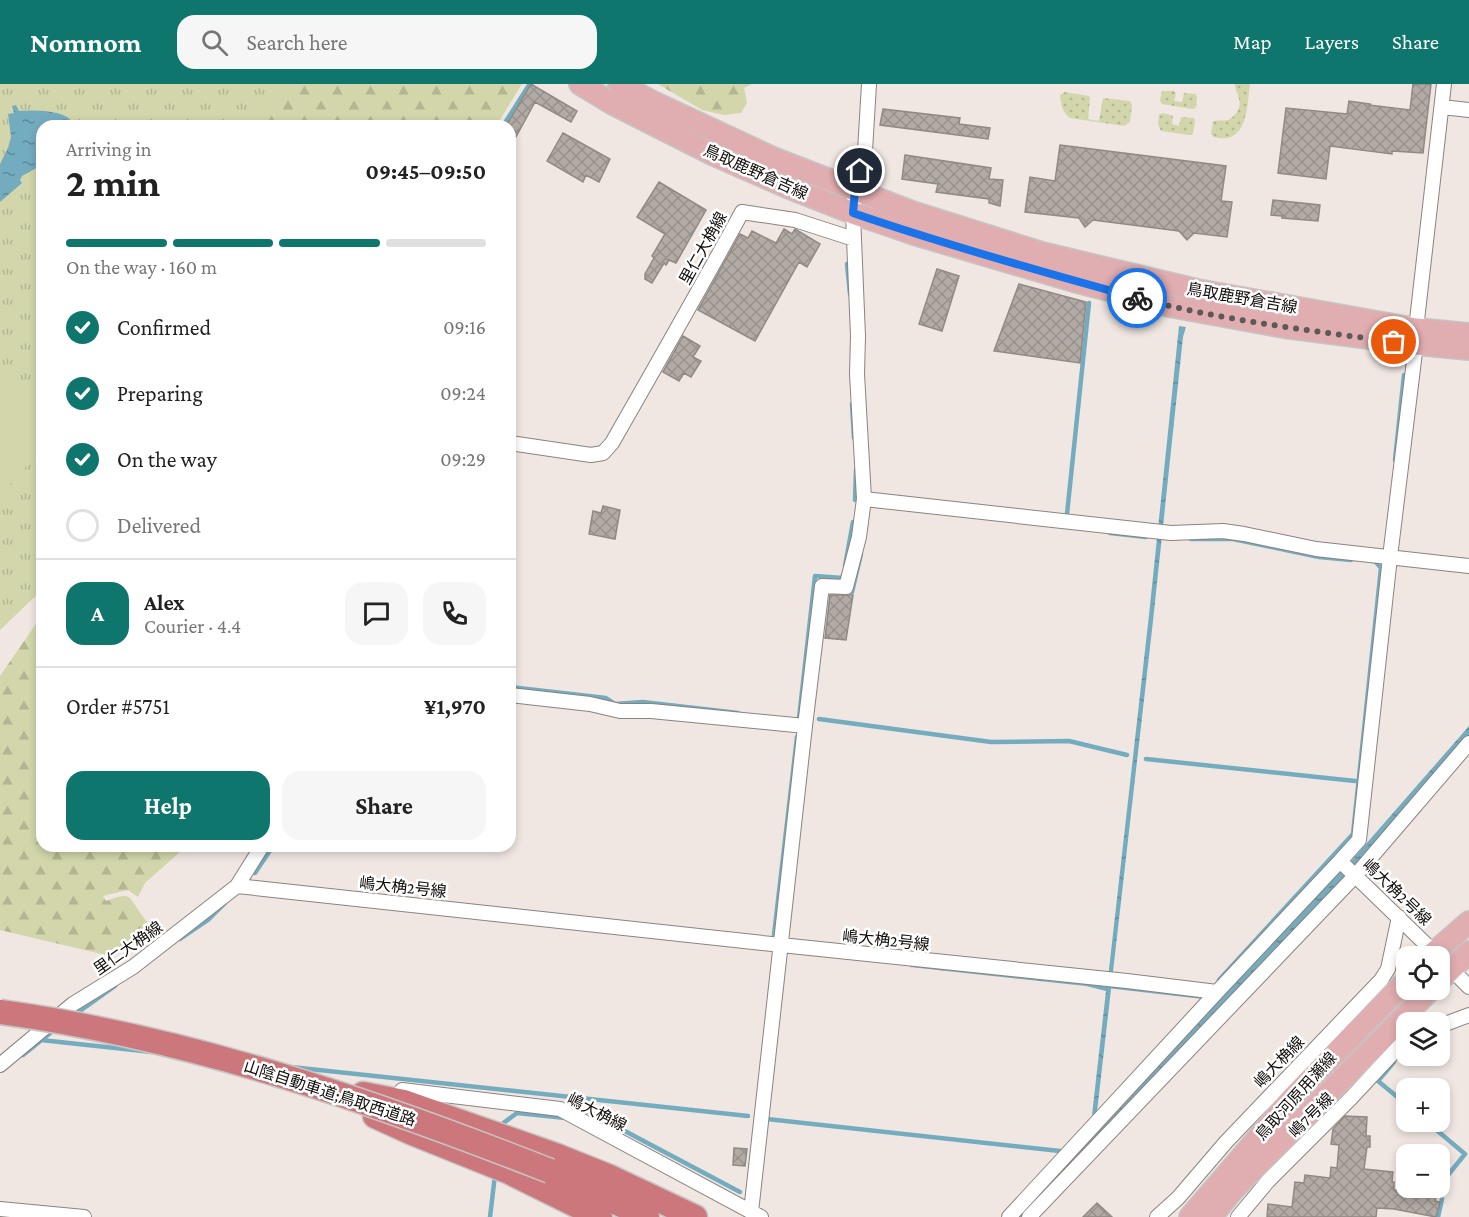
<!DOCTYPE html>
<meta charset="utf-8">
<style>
:root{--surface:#fff;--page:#f6f6f6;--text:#222;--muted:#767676;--line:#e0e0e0;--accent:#0f766e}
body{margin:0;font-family:"Crimson Pro","Noto Sans JP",serif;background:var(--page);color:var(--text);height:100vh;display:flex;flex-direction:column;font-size:22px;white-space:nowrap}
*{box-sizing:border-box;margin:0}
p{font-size:20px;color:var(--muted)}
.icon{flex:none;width:33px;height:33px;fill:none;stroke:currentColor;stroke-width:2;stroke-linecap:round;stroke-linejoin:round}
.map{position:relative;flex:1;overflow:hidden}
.drawer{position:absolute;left:36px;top:36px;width:480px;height:732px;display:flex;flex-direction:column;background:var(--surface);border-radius:18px;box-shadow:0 3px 9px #0003}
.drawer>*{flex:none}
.fabs{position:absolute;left:1396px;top:862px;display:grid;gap:12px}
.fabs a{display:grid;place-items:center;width:54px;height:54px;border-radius:12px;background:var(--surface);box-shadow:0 3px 9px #0003;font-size:30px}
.pin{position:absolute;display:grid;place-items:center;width:51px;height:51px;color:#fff;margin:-26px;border:3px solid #fff;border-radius:50%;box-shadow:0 2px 6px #0007}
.courier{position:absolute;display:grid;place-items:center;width:60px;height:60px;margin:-30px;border:4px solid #1a73e8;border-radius:50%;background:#fff;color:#222;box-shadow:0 2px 8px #0007}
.head em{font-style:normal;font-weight:700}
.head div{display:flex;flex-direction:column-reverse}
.head{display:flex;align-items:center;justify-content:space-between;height:102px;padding:0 30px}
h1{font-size:39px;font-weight:700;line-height:45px}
.bar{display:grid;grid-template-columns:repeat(4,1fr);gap:9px 6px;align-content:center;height:72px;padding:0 30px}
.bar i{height:8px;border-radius:4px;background:var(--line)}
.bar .active{background:var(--accent)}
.bar p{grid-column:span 4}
.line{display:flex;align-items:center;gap:15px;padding:0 30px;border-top:2px solid var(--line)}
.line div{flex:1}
.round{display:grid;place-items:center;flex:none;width:63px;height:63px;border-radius:18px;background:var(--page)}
ol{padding:0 30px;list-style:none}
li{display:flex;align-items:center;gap:18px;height:66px}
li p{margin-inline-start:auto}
li .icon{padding:6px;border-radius:50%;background:var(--accent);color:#fff;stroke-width:4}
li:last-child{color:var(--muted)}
li i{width:33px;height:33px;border:3px solid var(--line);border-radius:50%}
.primary-button{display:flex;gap:12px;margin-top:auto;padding:12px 30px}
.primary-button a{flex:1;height:69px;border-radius:18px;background:var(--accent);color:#fff;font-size:24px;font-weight:700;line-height:69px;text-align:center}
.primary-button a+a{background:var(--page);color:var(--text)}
header{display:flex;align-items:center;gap:36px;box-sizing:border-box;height:84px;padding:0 30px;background:var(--accent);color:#fff}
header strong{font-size:28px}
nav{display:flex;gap:33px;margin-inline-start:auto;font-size:21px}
.search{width:420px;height:54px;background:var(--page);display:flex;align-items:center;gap:15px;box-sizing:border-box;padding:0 21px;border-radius:18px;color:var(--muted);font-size:22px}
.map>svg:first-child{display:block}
.grass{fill:url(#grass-dots)}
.forest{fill:url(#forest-firs)}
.park{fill:url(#park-tufts)}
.garden{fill:#d2d6aa}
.water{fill:url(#water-ripples)}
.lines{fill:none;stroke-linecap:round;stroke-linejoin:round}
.stream{stroke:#74acbf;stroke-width:4.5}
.building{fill:url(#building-cross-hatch);stroke:#918984;stroke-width:1.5}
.minor-casing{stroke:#8b837f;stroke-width:16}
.primary-casing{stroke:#c6c5c4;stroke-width:24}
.motorway-casing{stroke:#c6c5c4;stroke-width:27}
.minor{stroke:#fff;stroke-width:14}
.primary{stroke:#e0adb0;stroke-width:21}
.motorway{stroke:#cc777c;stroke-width:24}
.motorway-bridge-casing{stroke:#c6c5c4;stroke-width:27;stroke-linecap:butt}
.motorway-bridge{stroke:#cc777c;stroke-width:24}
.done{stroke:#5e5956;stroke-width:6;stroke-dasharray:0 10.8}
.route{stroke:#1a73e8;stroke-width:8}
.labels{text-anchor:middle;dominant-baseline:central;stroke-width:5;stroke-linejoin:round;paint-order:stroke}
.street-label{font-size:16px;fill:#100d0b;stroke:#fff}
</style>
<header>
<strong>Nomnom</strong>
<div class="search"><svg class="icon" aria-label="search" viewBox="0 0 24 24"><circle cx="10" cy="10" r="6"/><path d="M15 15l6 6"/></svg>Search here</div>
<nav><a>Map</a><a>Layers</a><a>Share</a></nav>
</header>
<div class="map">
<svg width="1469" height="1133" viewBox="0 0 1469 1133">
<defs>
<pattern id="grass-dots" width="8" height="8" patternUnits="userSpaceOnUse" patternTransform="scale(1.5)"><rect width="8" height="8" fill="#d2d6aa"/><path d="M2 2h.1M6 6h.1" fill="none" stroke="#b3b691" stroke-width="1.8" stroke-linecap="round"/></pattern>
<pattern id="forest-firs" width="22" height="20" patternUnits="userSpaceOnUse" patternTransform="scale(1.5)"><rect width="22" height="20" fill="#d2d6aa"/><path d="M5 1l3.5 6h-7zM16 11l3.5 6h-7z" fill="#b3b691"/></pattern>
<pattern id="park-tufts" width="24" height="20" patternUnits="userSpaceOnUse" patternTransform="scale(1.5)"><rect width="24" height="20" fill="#d2d6aa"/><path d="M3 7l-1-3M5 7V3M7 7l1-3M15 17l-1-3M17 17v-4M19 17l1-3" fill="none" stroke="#b3b691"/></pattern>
<pattern id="water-ripples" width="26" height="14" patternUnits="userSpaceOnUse" patternTransform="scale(1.5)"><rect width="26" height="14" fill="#74acbf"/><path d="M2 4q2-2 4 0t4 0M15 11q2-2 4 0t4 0" fill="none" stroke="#5e8a99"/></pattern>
<pattern id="building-cross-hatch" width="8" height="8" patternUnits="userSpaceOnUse" patternTransform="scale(1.5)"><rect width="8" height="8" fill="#b2aaa5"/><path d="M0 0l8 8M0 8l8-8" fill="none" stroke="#98918d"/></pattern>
</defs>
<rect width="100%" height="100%" fill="#f0e7e2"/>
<path class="grass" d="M1235,0H1250C1247,22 1248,62 1214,53L1211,50L1213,37C1218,36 1224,37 1228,36C1236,32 1242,23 1239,15C1238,9 1235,7 1235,0Z
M1162,7H1174L1176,9L1174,17L1182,18L1184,9L1196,10L1197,13L1196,24L1192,25L1162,20L1160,17Z
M1065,8L1089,12L1090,14L1088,35L1099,37L1103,14L1130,17L1132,21L1130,38L1124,42L1070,34C1062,28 1061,20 1060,11Z
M1162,29L1171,31L1173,32L1172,40L1179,42L1181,33L1194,34L1195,37L1193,50L1189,51L1161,47L1158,40L1159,31Z"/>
<path class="forest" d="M75,0H522L496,42H104Z
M658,0H752L744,4L747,19L741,29L724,31L702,26Z
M42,531V762H182L181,767L145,799L138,813L128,806L103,812L106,817C114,815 123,809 130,814L149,841L110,872L0,846V592Z"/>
<path class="park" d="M0,0H288L249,42H42V506L0,546Z"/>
<path class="garden" d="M0,283L42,335V364L0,412Z"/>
<path class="water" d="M16,21L19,27C31,26 53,26 65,32C69,34 73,38 76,42H42V81L22,92L20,96L22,99L0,118V80L8,64L11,53L8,30L14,29L12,22Z
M1179,242L1186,243L1183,253L1153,537L1097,1028L1092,1031L1106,907L1086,902L910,883V880L1088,899L1107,903L1149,531Z
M1469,642V651L1348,791L1028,1133H1016L1340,785L1351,777Z"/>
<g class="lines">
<path class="stream" d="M503,42L529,1
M847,180L850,210
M852,320L854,354
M1395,376L1404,291
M855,416L856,386
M1067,430L1089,219
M1110,449L1146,453
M1191,455H1233L1319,473L1351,476
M845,482L853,438
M852,508L861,470
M510,603L606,614L615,620L643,618L738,629
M799,634L815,492L843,494V491
M819,635L991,658L1069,657L1127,671
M1146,675L1355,697
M255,789L273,762
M774,851L797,653
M180,855L208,836L225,819
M1219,896L1353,750L1381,484L1375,477H1372
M1109,902L1205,913
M73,932L115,902
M41,956L152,968
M23,971L54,946
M1394,978L1378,997L1407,1021
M291,983L748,1032
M577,1030L587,1027L740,1108
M767,1035L1060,1067
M1427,1038L1465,1070L1440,1101
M501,1044L502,1040L517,1029L566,1034
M490,1133L495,1091
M1438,1133L1442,1115"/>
</g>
<path class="building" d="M531,0L577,27L571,38L535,18L510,64V42H506Z
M1413,0H1431L1423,69L1392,67V70L1330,62L1326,95L1278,89L1286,24L1347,30L1349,17L1370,20L1369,21L1410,26Z
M883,25L960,34L959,40L990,44L988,55L880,41Z
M563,49L610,75L599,98L586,91L583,98L547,77Z
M1060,61L1226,82L1221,117L1232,118L1227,153L1194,149L1187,156L1179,147L1093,136L1085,143L1079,134L1025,128L1030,93L1055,97Z
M905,71L991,84L989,95L1003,96L1000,122L989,119V115L936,108L938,100L902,95Z
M659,98L706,126L676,179L669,176L666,181L664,179L652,199L645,195V190L654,174L652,172L665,150L637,133Z
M1273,116L1320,121L1318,137L1282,134V132L1271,131Z
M784,145L792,150L795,145L820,160L807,183L799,178L755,257L698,226L740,150L748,154L752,147L776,159Z
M937,185L959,192L942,247L919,240Z
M1019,200L1086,218L1080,279L994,267Z
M683,252L700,262L693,273L701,277L691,293L684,289L679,297L663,288Z
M603,422L620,426L615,455L589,450L593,427L601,429Z
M830,511H853L846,556L825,554Z
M1345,1032L1367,1033L1366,1052H1370V1063H1367L1364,1085L1393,1088L1392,1098H1394V1106L1436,1113L1435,1117L1440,1118L1436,1133L1394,1125L1377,1124L1376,1133H1267L1268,1120L1292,1123L1295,1098L1304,1099L1305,1091L1330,1094L1331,1083L1337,1084L1339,1061L1331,1060L1333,1045Z
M734,1064L747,1065L745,1082L733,1081Z
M1097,1119L1112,1133H1083Z"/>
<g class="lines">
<g class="minor-casing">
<path id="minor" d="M1442,23L1469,26
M510,359L591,371L603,369L612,359C656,282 700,205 742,128L795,136L854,155L853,129L855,106L865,67L869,0
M864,415L1171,449L1223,447L1244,450L1316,465L1469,482
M510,611L590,620L620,627H651L805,642
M1340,777L1359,756L1390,473L1416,260V245L1444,0
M237,802L781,861L1127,897L1217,908L1340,777L1439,873
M1446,880L1469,903
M1440,942L1469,931
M0,981L73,920L133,883L237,802L262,762
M402,1006L560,1025L761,1133
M0,1125L84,1133
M751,1128L805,642L822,502L846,503L859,453L864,415L857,290L858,252L854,155
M1009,1133L1217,908
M1029,1133L1355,792L1469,659
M1157,1133L1178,1114L1226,1058L1381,896L1388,885L1399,833
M1238,1133L1268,1097L1351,1014L1407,954"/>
</g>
<g class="primary-casing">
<path id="primary" d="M580,0L613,20L712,70L787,103L853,129L914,150L1077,198L1169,222L1284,243L1416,260L1469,265
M619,0L655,19L773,74L912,128L1042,169L1197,206L1416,245L1469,250
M1429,873L1469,838
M1440,896L1469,868
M1190,1133L1294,1012L1407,896
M1211,1133L1233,1106L1430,906"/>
</g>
<g class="motorway-casing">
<path id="motorway" d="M363,1010L404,1018L555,1071L610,1093L695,1133
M375,1032L410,1048L507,1087L600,1133
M550,1087L647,1133"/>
</g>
<use href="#minor" class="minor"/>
<use href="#primary" class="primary"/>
<use href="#motorway" class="motorway"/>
<g class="motorway-bridge-casing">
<path id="motorway-bridge" d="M0,928C190,954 372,1017 550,1087"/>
</g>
<use href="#motorway-bridge" class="motorway-bridge"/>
</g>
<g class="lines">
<path class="done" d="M1137,214C1221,236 1308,246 1394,258"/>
<path class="route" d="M860,87L855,106L853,129C946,161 1042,188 1137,214"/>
</g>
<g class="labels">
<g class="street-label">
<text transform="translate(756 88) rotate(24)">鳥取鹿野倉吉線</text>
<text transform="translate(703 164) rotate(-61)">里仁大桷線</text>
<text transform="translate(1242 214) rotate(10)">鳥取鹿野倉吉線</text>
<text transform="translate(403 803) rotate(6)">嶋大桷2号線</text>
<text transform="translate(1397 808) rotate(44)">嶋大桷2号線</text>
<text transform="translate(886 856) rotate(6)">嶋大桷2号線</text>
<text transform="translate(128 864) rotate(-35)">里仁大桷線</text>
<text transform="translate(1279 978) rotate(-46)">嶋大桷線</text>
<text transform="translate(330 1009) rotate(18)">山陰自動車道;鳥取西道路</text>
<text transform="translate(1296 1012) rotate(-48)">鳥取河原用瀬線</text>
<text transform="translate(597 1028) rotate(27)">嶋大桷線</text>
<text transform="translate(1311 1031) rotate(-45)">嶋7号線</text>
</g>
</g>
</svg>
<div class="fabs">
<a><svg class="icon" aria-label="locate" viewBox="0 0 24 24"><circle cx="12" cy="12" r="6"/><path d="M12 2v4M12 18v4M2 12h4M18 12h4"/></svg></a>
<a><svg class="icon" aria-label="layers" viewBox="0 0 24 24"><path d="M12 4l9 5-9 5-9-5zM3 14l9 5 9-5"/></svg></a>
<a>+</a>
<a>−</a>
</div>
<div class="pin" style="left:1394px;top:258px;background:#ea580c"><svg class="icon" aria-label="bag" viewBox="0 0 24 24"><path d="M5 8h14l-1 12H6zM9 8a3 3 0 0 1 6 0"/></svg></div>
<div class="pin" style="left:860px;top:87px;background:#1f2937"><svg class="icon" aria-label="home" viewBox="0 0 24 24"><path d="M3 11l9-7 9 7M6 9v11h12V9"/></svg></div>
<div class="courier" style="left:1137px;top:214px"><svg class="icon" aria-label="bike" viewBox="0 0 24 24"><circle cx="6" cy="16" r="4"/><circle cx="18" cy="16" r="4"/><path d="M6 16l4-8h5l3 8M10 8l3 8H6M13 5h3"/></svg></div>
<section class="drawer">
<div class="head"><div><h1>2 min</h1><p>Arriving in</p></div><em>09:45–09:50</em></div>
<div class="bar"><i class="active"></i><i class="active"></i><i class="active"></i><i></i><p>On the way · 160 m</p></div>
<ol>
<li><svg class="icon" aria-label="check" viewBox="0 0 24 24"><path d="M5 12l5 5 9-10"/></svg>Confirmed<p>09:16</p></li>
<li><svg class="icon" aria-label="check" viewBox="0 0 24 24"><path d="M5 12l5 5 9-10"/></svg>Preparing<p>09:24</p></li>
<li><svg class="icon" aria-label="check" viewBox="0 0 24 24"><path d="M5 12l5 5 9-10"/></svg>On the way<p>09:29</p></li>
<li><i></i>Delivered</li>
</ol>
<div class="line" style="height:108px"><b class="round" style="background:var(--accent);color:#fff">A</b><div><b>Alex</b><p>Courier · 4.4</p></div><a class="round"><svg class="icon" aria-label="chat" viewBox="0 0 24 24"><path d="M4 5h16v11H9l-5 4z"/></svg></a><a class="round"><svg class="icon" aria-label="phone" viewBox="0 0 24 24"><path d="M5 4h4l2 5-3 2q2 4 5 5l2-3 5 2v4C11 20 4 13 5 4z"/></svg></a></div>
<div class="line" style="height:78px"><div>Order #5751</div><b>¥1,970</b></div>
<div class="primary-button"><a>Help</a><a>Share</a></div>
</section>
</div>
